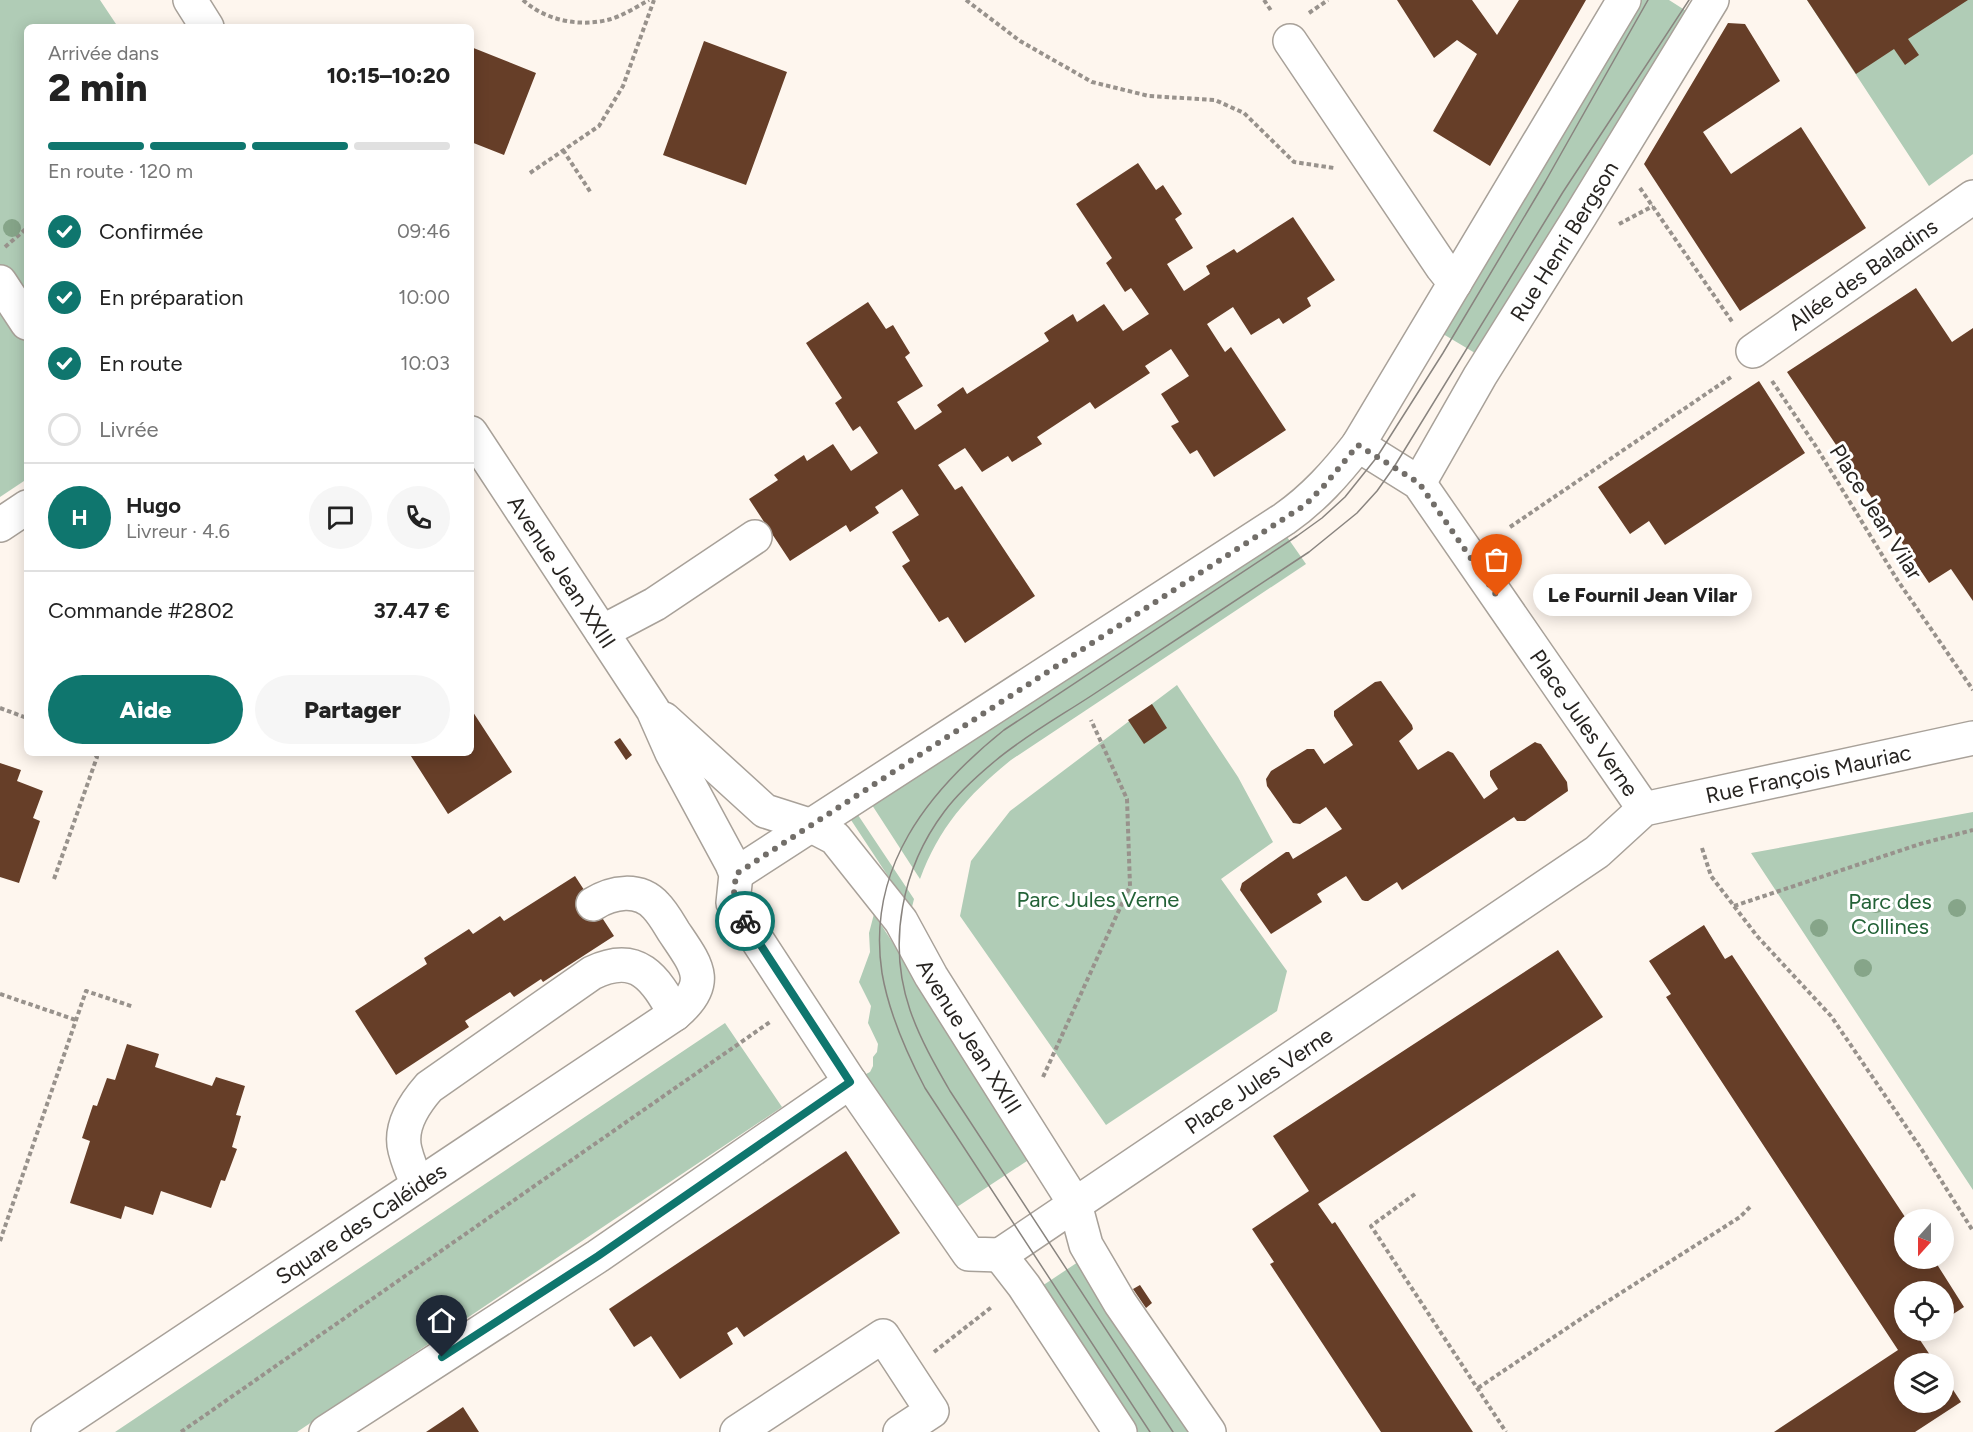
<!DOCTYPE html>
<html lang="fr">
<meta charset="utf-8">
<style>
:root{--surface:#fff;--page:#f6f6f6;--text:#222;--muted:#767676;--line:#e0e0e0;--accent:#0f766e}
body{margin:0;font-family:Figtree,sans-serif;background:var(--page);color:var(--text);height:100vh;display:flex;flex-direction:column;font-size:22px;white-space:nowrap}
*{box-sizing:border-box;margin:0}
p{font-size:20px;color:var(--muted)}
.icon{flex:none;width:33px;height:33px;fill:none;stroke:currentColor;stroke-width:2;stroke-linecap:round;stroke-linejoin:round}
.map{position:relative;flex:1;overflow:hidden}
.panel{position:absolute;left:24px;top:24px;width:450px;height:732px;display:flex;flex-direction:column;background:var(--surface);border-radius:9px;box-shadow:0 3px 15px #0003}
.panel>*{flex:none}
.needle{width:39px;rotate:201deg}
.fabs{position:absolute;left:1894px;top:1209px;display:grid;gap:12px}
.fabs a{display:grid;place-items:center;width:60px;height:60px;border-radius:50%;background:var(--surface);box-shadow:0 3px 15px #0003;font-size:30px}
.pin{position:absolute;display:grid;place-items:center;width:51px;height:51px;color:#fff;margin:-62px -26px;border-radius:50% 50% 50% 0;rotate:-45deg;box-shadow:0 0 6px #0007}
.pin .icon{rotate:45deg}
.courier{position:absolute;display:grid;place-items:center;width:60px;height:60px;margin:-30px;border:4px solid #0f766e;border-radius:50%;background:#fff;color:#222;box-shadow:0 2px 8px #0007}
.bubble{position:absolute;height:42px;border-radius:21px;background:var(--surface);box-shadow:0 3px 15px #0003;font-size:20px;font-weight:800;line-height:42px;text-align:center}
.overview em{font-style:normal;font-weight:800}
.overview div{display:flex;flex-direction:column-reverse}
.overview{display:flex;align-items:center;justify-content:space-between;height:102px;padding:0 24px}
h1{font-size:39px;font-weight:800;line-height:45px}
.bar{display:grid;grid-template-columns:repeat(4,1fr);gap:9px 6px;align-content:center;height:72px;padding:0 24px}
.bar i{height:8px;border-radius:4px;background:var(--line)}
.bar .on{background:var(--accent)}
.bar p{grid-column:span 4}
.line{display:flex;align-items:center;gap:15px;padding:0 24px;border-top:2px solid var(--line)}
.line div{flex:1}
.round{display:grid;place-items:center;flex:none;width:63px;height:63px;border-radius:32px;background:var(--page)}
ol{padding:0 24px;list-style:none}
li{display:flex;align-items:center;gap:18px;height:66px}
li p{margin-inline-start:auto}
li .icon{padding:6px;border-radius:50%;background:var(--accent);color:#fff;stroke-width:4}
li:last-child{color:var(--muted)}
li i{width:33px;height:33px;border:3px solid var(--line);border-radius:50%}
.primary-button{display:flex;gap:12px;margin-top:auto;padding:12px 24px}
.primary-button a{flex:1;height:69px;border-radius:36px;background:var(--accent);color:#fff;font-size:24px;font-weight:800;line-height:69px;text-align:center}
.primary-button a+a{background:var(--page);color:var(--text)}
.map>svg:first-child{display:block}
.green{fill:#b0ccb6}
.building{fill:#663e28}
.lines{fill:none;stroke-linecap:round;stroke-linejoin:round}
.minor-casing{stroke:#a8a199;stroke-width:36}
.path{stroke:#98928c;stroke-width:4;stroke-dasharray:4.5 3;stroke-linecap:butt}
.minor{stroke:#fff;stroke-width:33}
.tram{stroke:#89847f;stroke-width:1.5}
.tree{fill:#86a589}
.done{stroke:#726e69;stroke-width:6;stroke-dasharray:0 10.8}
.route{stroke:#0f766e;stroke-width:8}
.labels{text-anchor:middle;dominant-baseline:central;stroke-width:6;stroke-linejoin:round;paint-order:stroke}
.street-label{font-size:22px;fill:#272421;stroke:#fff}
.park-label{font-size:22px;fill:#236237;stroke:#fff}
</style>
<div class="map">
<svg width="1973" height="1432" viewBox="0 0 1973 1432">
<rect width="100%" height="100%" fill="#fef6ee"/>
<path class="green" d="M0,0H100L118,27H27V479L0,497Z
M1638,0H1669L1691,14L1480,356L1438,331Z
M1807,0H1973V154L1929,186Z
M1285,534L1306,564L1011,760C969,794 939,827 920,879L872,805Z
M1177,685L1238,777L1273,842L1221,879L1287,971L1277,1011L1106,1125L960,916L971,861L1010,811Z
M1973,812V1190L1751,853Z
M858,815L914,899L911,911L851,820Z
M874,914L1033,1157L954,1209L864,1075L870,1072L873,1066V1057L877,1052L878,1044L868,1023L871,1006L859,982L870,952L869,933Z
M725,1023L782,1107L297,1432H115Z
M1078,1262L1190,1432H1134L1039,1288Z"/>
<path class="building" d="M1397,0H1472L1497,35L1519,0H1586L1490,166L1433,131L1477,54L1457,40L1434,58Z
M1807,0H1968L1908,39L1919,55L1905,65L1894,49L1856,74Z
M1728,23L1745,24L1780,81L1703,132L1731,174L1801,127L1866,228L1740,311L1644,164Z
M704,41L787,72L746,185L663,155Z
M471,47L536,73L504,155L471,142Z
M1138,163L1156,190L1163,185L1182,214L1175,219L1193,248L1167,264L1184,291L1210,274L1206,266L1234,249L1237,253L1293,217L1335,280L1307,298L1311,306L1283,324L1279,318L1251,335L1233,307L1207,324L1225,352L1231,347L1286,430L1214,477L1197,450L1190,454L1171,426L1179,422L1161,394L1189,376L1171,349L1145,366L1150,373L1095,409L1090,402L1037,437L1042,444L1012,462L1008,456L982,472L965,448L938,465L955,490L962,486L1035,596L965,643L948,617L939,622L902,566L910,561L892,532L919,515L902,489L875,507L879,513L850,532L846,525L790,561L749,499L778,480L774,475L804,455L807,461L833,444L851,471L878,453L860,426L853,431L835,403L842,398L806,343L868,302L886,329L893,325L910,353L905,357L923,386L897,402L915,430L942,412L937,405L963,387L967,394L1049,341L1044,333L1073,314L1077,322L1104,304L1123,331L1149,314L1131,288L1125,292L1106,263L1112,258L1076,204Z
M1916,288L1952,342L1973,328V601L1951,569L1929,583L1787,372Z
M1759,381L1805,453L1665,545L1649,521L1630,534L1598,487Z
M1381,681L1412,725L1413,729L1410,732L1399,741L1418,770L1448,751L1453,753L1484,799L1498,789L1490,776V771L1535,742L1537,743L1541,744L1567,782L1568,791L1525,821H1517L1514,817L1402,890L1397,882L1368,901H1365L1362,900L1346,876L1317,894L1322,902L1271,934L1240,890L1242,883L1286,852H1289L1293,859L1342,829L1326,807L1300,824L1293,823L1267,786L1266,779L1271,771L1307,749H1314L1324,764L1353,745L1334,716V711L1375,682Z
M1152,704L1167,728L1144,744L1128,720Z
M471,709L512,772L448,814L409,753H471Z
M620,738L632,755L626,760L614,742Z
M0,763L21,770L17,781L43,791L33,818L40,821L19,883L0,877Z
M575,876L614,936L543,982L541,979L514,997L510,992L465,1021L469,1027L396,1075L355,1011L427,964L424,958L469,929L473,934L500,916L504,921Z
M1704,925L1725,959L1732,955L1907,1220H1905V1258H1933L1964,1307L1944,1320V1292H1905V1330H1928L1918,1337L1936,1364H1905V1402H1944V1376L1961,1402L1915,1432H1774L1898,1350L1666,997L1671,994L1649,961Z
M1558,950L1603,1017L1318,1204L1332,1224L1335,1222L1473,1432H1381L1270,1264L1274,1262L1252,1229L1309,1191L1273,1136Z
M127,1044L159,1054L155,1067L212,1086L216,1077L245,1086L236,1115L241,1116L232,1147L237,1149L225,1181L221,1180L211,1208L161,1191L153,1215L125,1206L121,1219L70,1203L90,1141L82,1138L93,1105L97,1106L107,1078L115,1080Z
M846,1151L900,1233L744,1337L737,1327L727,1333L733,1344L680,1379L651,1336L634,1347L609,1309Z
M1140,1285L1152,1303L1146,1308L1133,1289Z
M463,1407L479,1432H426L453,1414Z"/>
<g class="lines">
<g class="minor-casing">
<g id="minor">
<path d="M190,0L207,27"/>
<path d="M1290,41L1442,267L1455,283"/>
<path d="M0,282L27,323"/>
<path id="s1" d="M1753,351L1973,197"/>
<path id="s2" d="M471,433L653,710L672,753L732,864L736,874L733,903L850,1082L969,1254L1000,1255"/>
<path id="s3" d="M1358,445L1419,483L1644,809"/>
<path id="s4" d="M1419,483L1480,376L1580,216L1712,0"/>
<path d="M0,525L27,507"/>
<path d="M602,632L655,604L755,537"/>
<path id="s5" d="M664,719L765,811L812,826L835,838L901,921L931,976L1075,1204L1086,1245L1120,1303L1209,1432"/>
<path d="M736,874L1284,519C1314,498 1336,473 1358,445L1624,0"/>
<path d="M418,1185C413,1174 408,1162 405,1150C399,1127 415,1103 429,1087L592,973C638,951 655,978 675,1014"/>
<path id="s6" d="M1000,1255L1597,852L1644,809L1973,738"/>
<path d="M1000,1255L1024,1286L1120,1432"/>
<path id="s7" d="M48,1432L675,1014C712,983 697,966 674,932C669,924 663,913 656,906C639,887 612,892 593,904"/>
<path d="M326,1432L598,1256L850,1082"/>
<path d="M737,1432L883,1336L932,1411L900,1432"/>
</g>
</g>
<path class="path" d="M523,0C545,20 578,27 607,20C621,17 636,7 649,0
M966,0L1020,41L1092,82L1149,96L1215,100L1244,113L1294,162L1334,168
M1264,0L1272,12
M1309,13L1328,0
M563,150L591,193
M530,173L599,126L623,86L654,0
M1640,188L1733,323
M1619,224L1653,206
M5,247L27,228
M1772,381L1815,445L1898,581L1973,690
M1510,527L1731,377
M0,708L27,718
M1702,848L1711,876L1757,936L1831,1016L1922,1150L1973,1231
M54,879L97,757L94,753
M1734,906L1920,844L1973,830
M0,994L76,1020
M1043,1077L1130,886L1127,799L1091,720
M1415,1194L1371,1226L1506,1432
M0,1241L86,991L134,1007
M934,1352L993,1306
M1478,1388L1594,1310L1740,1217L1750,1207
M181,1432L770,1022"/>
<use href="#minor" class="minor"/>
<path class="tram" d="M1150,1432L925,1088C906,1052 889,1014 882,973C866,868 928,791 1004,730L1297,536L1322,518L1345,497L1377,457L1443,353L1545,182L1648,0
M1173,1432L950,1091C935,1065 920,1039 910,1010C887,943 902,868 944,812C958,793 977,776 995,761C1027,734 1066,713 1100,690C1170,644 1239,598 1309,552L1357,513L1377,491L1394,467L1563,192L1689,0"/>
</g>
<g class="tree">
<circle cx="12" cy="228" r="9"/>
<circle cx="1876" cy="904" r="9"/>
<circle cx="1957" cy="908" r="9"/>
<circle cx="1819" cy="928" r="9"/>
<circle cx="1863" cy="968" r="9"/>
</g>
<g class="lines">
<path class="done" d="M745,921L733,903L736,874L1305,505L1323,487L1358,445L1419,483L1497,596"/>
<path class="route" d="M442,1357L598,1256L850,1082L745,921"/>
</g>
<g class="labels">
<g class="street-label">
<text stroke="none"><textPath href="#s4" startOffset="282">Rue Henri Bergson</textPath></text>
<text stroke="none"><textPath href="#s1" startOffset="134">Allée des Baladins</textPath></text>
<text transform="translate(1876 512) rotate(58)">Place Jean Vilar</text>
<text stroke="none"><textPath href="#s2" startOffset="166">Avenue Jean XXIII</textPath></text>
<text stroke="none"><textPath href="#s3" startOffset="363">Place Jules Verne</textPath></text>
<text stroke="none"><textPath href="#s6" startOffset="952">Rue François Mauriac</textPath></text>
<text stroke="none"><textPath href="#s5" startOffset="452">Avenue Jean XXIII</textPath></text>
<text stroke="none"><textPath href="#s6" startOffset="312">Place Jules Verne</textPath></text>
<text stroke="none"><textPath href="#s7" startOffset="376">Square des Caléides</textPath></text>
</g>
<g class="park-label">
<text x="1098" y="899">Parc Jules Verne</text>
<text x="1890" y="901">Parc des<tspan x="1890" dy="25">Collines</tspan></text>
</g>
</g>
</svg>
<div class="fabs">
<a><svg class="needle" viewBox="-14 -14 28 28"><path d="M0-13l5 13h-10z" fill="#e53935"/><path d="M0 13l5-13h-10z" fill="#767676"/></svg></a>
<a><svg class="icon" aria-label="locate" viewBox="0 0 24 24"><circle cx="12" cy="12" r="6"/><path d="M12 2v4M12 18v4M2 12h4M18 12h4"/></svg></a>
<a><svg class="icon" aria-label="layers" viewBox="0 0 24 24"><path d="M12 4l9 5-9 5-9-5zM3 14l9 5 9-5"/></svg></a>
</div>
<div class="pin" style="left:1497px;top:596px;background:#ea580c"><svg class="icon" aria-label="bag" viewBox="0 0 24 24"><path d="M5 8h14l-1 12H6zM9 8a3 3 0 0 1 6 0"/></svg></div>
<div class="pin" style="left:442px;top:1357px;background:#1f2937"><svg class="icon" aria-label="home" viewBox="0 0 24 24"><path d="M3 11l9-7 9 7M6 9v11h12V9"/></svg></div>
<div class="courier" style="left:745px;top:921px"><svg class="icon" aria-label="bike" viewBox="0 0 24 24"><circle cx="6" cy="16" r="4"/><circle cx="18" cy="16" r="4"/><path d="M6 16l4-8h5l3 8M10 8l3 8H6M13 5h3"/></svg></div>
<div class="bubble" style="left:1533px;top:574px;width:219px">Le Fournil Jean Vilar</div>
<section class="panel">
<div class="overview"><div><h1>2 min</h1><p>Arrivée dans</p></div><em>10:15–10:20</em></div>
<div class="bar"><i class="on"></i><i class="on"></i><i class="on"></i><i></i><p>En route · 120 m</p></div>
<ol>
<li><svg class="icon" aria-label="check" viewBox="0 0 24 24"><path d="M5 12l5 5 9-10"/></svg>Confirmée<p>09:46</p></li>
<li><svg class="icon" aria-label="check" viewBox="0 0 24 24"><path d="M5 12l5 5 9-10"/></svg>En préparation<p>10:00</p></li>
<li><svg class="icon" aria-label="check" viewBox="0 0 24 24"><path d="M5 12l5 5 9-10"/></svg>En route<p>10:03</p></li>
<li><i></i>Livrée</li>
</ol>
<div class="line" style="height:108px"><b class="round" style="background:var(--accent);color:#fff">H</b><div><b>Hugo</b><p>Livreur · 4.6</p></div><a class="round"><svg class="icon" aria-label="chat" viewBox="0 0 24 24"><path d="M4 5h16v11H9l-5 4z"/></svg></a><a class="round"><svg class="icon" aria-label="phone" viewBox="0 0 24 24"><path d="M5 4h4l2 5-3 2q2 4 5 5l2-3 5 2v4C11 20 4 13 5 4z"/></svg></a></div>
<div class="line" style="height:78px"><div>Commande #2802</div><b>37.47 €</b></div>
<div class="primary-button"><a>Aide</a><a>Partager</a></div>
</section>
</div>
